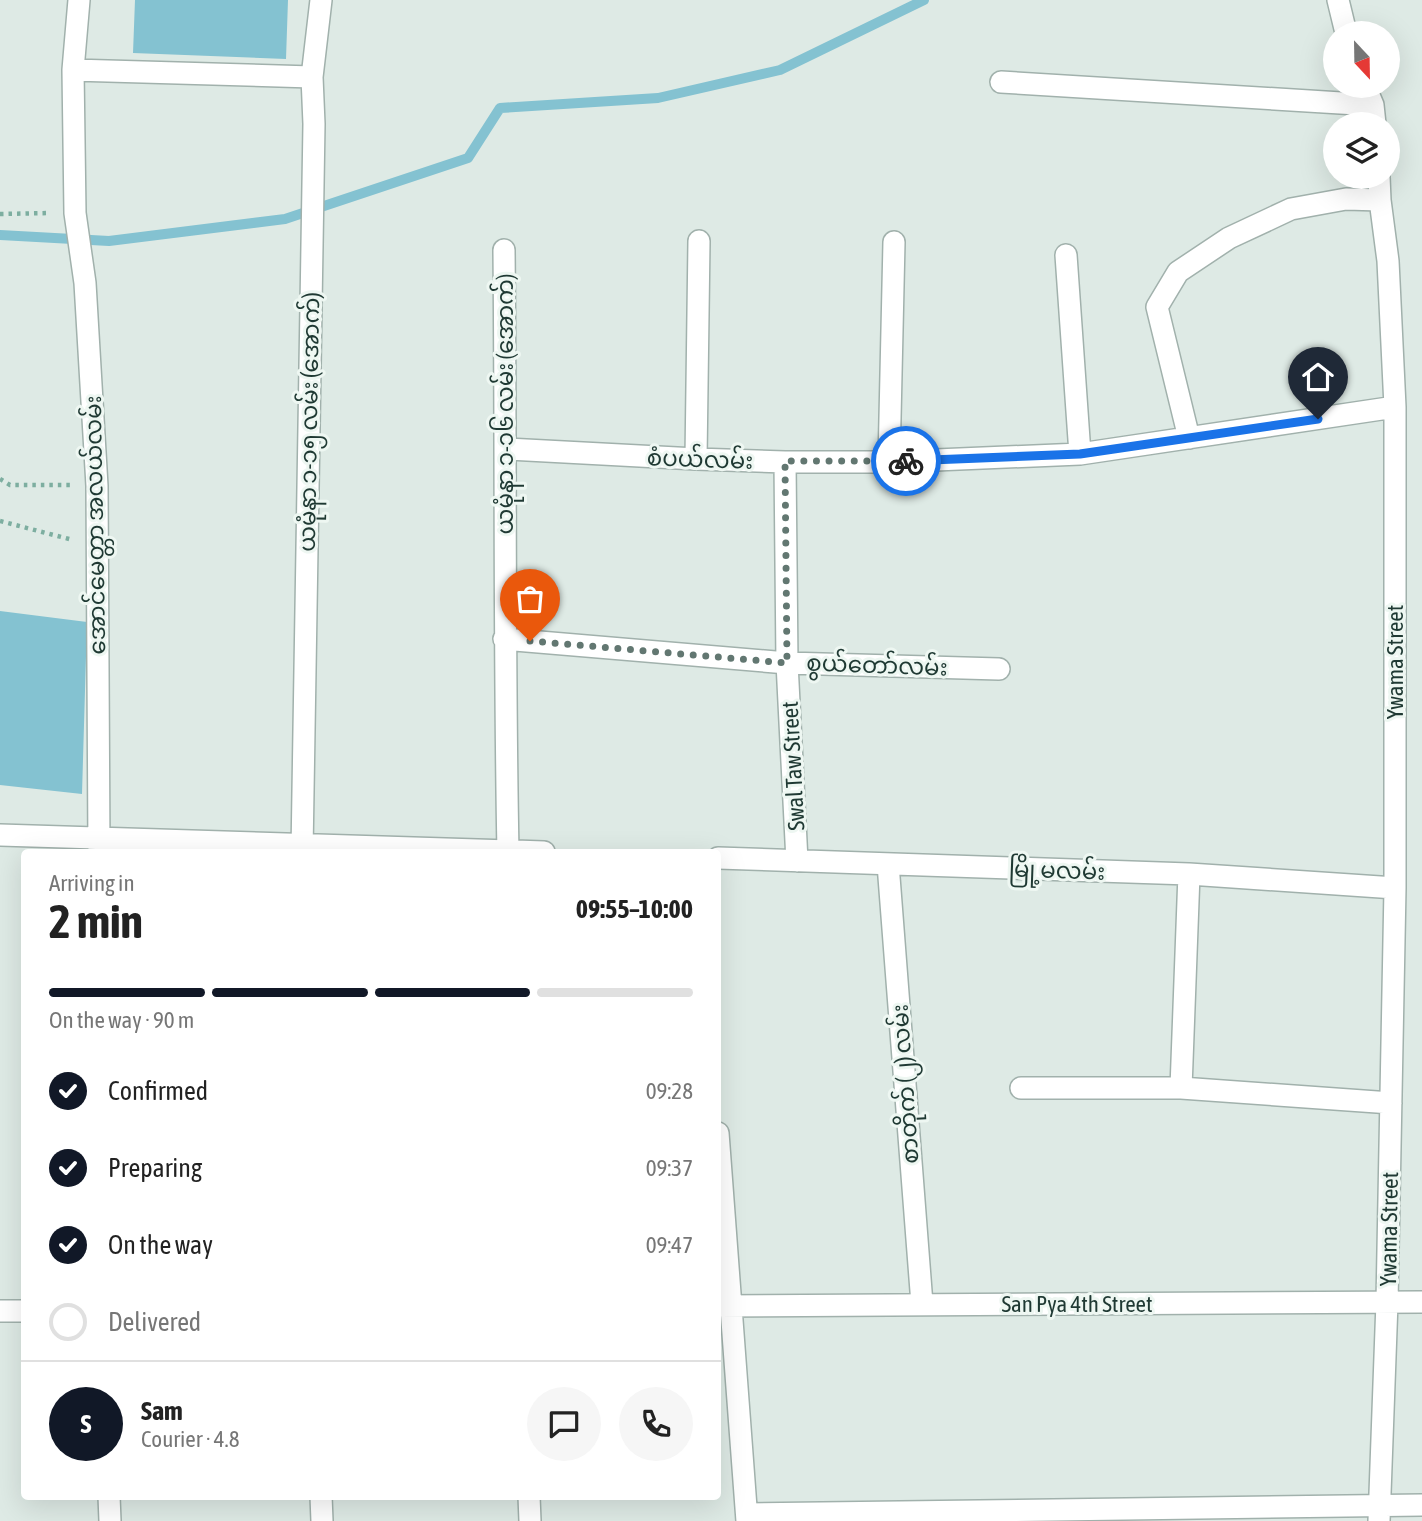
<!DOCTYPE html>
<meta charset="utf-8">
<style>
:root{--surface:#fff;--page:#f6f6f6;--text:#222;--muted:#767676;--line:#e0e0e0;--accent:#111827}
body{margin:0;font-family:"Asap Condensed","Noto Sans Myanmar",sans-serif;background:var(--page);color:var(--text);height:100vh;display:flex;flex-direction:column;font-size:26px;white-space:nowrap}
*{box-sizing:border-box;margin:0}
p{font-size:23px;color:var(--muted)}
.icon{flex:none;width:38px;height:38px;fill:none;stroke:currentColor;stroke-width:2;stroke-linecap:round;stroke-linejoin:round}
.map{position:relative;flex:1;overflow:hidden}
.details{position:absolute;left:21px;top:849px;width:700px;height:651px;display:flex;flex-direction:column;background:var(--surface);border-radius:7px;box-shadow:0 7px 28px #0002}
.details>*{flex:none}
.needle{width:46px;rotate:158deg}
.controls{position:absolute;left:1323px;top:21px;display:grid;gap:14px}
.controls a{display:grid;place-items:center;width:77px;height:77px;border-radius:50%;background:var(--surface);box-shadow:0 7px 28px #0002;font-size:35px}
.pin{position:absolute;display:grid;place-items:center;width:60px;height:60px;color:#fff;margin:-72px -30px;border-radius:50% 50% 50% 0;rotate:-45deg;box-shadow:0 0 7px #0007}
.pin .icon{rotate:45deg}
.courier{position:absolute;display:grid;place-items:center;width:70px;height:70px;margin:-35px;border:5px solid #1a73e8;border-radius:50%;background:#fff;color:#222;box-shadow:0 2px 9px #0007}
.head em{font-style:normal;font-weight:700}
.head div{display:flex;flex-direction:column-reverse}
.head{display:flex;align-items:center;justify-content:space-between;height:119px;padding:0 28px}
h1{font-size:46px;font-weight:700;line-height:52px}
.bar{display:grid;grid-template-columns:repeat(4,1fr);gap:10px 7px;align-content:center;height:84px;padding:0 28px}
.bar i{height:9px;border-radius:5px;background:var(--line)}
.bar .on{background:var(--accent)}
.bar p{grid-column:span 4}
.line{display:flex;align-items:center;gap:18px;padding:0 28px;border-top:2px solid var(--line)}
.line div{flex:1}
.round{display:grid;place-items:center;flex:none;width:74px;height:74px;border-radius:37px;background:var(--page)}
ol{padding:0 28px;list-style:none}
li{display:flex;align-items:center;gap:21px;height:77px}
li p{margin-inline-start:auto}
li .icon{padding:7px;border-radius:50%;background:var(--accent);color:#fff;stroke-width:4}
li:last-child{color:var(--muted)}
li i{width:38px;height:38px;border:4px solid var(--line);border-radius:50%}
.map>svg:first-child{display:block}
.water{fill:#84c2d1}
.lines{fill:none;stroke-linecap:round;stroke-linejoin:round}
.stream{stroke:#84c2d1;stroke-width:10}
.minor-casing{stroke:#a1b1ac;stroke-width:24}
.path{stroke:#7daea0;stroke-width:4.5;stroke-dasharray:3.5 5;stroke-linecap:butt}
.minor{stroke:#fff;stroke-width:21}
.done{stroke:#627771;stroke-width:7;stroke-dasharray:0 12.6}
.route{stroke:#1a73e8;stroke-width:9}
.labels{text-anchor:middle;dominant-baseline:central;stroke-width:6;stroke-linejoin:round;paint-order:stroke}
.street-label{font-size:23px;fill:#1f3933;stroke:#eef7f2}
</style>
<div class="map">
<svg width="1422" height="1521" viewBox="0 0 1422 1521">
<rect width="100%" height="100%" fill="#deeae5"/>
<path class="water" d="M135,0H288L286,59L133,53Z
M0,611L87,622L82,794L0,785Z"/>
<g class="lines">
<path class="stream" d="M0,235L109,241L285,219L468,158L500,108L658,98L780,70L924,0"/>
<g class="minor-casing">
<path id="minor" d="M79,0L73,70L75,213L85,283L97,486L99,852
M1338,0L1346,33
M73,70L312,77
M1001,82L1373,105
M1365,86L1373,105L1375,124
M1379,177L1380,200
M504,250C506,451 504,652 508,852
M1066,255L1080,454
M1189,438L1157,307L1178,272L1229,238L1291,209L1346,199L1380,200L1388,261L1395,407V888L1387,1302L1379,1521
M506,449L696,459L785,462H889L1080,454L1395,407
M696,459L699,241
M785,462L787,663L797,861
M889,462L894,242
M504,639L787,663L999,669
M0,835L544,852
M302,852L314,124L312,77L321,0
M718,858L1189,874L1395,888
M888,864L922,1304
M1021,1088H1181L1391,1103
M1181,1088L1189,874
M718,1133L747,1521
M718,1306L1422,1302
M0,1311H24
M109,1496L110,1521
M321,1496L322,1521
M529,1496L530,1521
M747,1514L1422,1505"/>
</g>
<path class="path" d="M0,214L49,213
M0,479L10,485H72
M0,521L73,540"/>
<use href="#minor" class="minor"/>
</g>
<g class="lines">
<path class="done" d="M530,641L787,663L785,461H906"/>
<path class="route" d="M906,461L1080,454L1318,419"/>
</g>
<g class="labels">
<g class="street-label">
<text transform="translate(505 404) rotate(-90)">ယမုံနာ ၁-၁၆ လမ်း (အောက်)</text>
<text transform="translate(309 422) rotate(-89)">ယမုံနာ ၁-၁၅ လမ်း (အောက်)</text>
<text transform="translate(700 459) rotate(2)">စံပယ်လမ်း</text>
<text transform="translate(95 525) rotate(-91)">အောင်မေတ္တာ အလယ်လမ်း</text>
<text transform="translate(1395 662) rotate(-90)">Ywama Street</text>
<text transform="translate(877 665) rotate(2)">စွယ်တော်လမ်း</text>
<text transform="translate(793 766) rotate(-93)">Swal Taw Street</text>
<text transform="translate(1057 870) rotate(2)">မြို့မလမ်း</text>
<text transform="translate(905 1084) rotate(-94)">စာတိုက် (၂) လမ်း</text>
<text transform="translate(1389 1229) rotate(-89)">Ywama Street</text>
<text x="1077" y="1304">San Pya 4th Street</text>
</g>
</g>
</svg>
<div class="controls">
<a><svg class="needle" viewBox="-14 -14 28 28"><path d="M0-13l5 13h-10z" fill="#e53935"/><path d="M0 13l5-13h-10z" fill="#767676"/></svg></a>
<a><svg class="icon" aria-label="layers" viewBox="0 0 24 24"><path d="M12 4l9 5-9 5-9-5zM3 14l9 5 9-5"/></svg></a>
</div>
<div class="pin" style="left:530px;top:641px;background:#ea580c"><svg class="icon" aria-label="bag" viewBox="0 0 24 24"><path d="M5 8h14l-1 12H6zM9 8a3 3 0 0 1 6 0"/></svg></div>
<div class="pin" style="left:1318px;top:419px;background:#1f2937"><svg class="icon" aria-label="home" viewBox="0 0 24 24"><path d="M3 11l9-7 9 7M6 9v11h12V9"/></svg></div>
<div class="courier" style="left:906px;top:461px"><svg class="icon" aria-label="bike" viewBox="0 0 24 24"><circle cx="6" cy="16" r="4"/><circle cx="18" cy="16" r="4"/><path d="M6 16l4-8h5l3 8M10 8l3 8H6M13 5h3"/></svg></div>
<section class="details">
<div class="head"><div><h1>2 min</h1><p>Arriving in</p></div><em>09:55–10:00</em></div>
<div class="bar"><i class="on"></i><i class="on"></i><i class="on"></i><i></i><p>On the way · 90 m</p></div>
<ol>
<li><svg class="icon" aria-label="check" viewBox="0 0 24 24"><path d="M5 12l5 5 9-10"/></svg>Confirmed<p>09:28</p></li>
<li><svg class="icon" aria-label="check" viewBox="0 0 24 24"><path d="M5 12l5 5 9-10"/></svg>Preparing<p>09:37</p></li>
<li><svg class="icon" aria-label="check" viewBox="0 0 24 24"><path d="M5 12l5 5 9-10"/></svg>On the way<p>09:47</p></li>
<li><i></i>Delivered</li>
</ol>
<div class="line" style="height:126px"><b class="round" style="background:var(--accent);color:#fff">S</b><div><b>Sam</b><p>Courier · 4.8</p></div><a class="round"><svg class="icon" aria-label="chat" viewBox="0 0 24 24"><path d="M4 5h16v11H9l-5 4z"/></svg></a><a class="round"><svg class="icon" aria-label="phone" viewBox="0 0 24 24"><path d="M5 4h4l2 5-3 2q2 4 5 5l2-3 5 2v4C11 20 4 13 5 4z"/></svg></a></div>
</section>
</div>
